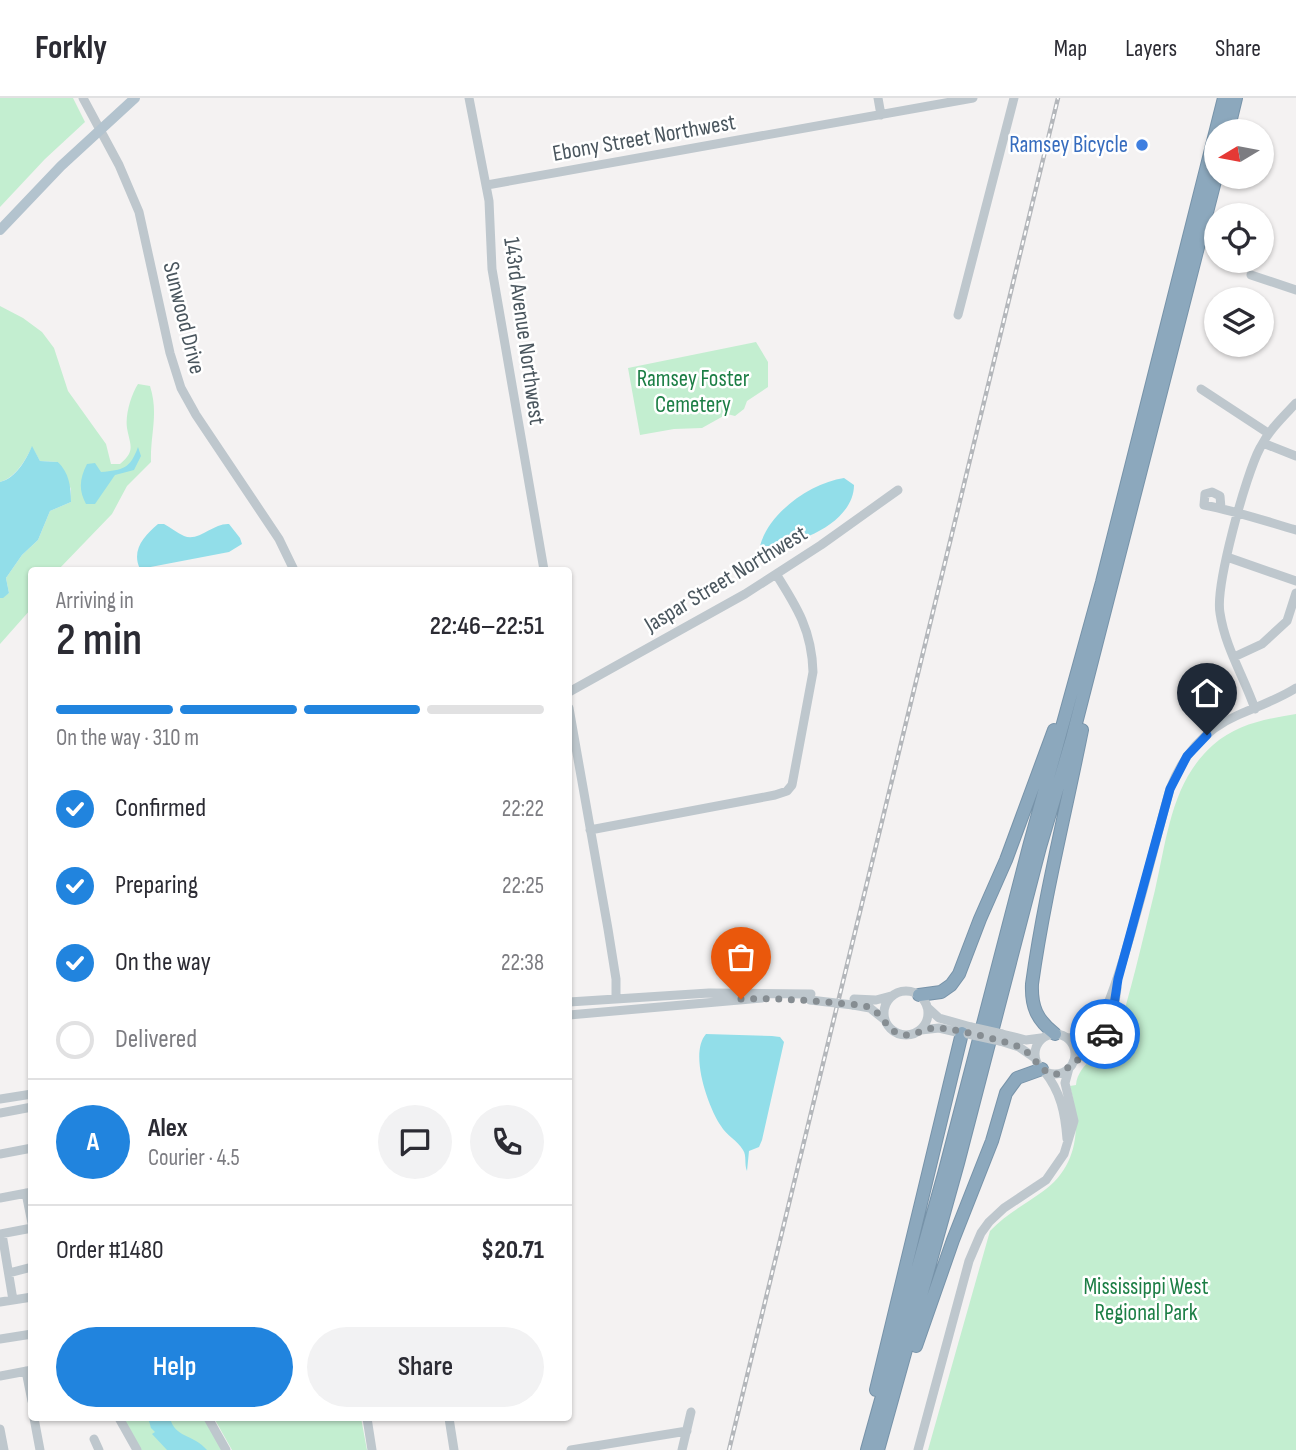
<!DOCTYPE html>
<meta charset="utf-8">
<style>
:root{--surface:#fff;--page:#f2f2f3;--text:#2b2b33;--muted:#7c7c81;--line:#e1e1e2;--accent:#2184de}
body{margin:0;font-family:"Sofia Sans Condensed",sans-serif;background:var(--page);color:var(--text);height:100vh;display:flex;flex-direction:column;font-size:26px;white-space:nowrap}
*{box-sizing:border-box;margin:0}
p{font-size:23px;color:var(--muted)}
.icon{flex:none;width:38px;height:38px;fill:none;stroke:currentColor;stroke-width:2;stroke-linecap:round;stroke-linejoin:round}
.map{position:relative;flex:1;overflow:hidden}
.sheet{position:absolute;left:28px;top:469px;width:544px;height:854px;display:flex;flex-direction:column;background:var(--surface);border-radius:7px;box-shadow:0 2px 5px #0004}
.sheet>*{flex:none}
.needle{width:46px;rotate:260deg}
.tools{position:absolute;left:1204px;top:21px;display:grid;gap:14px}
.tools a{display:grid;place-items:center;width:70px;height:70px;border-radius:50%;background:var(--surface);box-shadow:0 2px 5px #0004;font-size:35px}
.pin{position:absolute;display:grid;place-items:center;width:60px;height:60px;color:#fff;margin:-72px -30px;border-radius:50% 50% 50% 0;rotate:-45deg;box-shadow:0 0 7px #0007}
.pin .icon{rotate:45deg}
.courier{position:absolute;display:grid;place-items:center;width:70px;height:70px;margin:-35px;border:5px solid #1a73e8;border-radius:50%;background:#fff;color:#222;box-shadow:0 2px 9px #0007}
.overview em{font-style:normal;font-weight:600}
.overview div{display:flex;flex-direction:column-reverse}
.overview{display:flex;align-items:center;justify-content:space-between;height:119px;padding:0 28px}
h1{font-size:46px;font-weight:600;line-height:52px}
.bar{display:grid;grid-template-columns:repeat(4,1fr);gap:10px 7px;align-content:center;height:84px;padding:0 28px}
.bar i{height:9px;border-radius:5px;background:var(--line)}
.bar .active{background:var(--accent)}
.bar p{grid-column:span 4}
.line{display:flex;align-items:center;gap:18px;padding:0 28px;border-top:2px solid var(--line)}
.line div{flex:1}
.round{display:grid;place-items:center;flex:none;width:74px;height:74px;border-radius:37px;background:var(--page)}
ol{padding:0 28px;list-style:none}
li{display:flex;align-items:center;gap:21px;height:77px}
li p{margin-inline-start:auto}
li .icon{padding:7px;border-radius:50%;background:var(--accent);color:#fff;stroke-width:4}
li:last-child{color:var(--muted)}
li i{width:38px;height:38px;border:4px solid var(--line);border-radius:50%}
.button{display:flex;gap:14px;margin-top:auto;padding:14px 28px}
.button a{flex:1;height:80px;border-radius:42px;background:var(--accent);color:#fff;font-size:28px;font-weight:600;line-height:80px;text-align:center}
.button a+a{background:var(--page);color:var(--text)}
header{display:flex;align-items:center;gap:42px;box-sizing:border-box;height:98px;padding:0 35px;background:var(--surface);border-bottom:2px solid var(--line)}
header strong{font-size:33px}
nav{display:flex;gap:38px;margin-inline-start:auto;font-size:24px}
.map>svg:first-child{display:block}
.green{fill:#c3eed0}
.water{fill:#92dee9}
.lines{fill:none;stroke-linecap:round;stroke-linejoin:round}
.highway-casing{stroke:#7793a9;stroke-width:14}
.minor{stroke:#bec7cd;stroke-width:9}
.major{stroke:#b3c3ce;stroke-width:10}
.highway{stroke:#8ca8bd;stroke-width:12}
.rail-casing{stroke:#b4b7bb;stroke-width:4.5}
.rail{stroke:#fff;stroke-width:2;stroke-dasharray:5;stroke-linecap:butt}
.minor-bridge{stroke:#bec7cd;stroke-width:9}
.done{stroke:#868d92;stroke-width:7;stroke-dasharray:0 12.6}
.route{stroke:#1a73e8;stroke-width:9}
.shop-dot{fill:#3f7fe0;stroke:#fff;stroke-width:2.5}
.labels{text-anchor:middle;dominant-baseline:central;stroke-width:5;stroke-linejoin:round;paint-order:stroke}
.street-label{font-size:23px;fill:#4a565e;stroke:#fff}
.shop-label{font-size:23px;fill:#366cbe;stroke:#fff;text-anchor:end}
.park-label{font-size:23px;fill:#1c7e45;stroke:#fff}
</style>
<header>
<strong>Forkly</strong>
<nav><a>Map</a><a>Layers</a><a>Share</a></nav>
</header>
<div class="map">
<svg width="1296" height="1352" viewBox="0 0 1296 1352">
<rect width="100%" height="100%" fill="#f4f2f2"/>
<path class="green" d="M0,0H73L85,24L45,61L0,109Z
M0,208L23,220L42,234L54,250L68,293L106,346L111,366H120C136,353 130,347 127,330C125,317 131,297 138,286L150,288C159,316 150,336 151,364L127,388L112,416L58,472H32L31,511L0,546V500L9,495L6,480L22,457L38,442L50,413L71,404V391L58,364L40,363L32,349C25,363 15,380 0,384Z
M756,244L768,264V289L747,303L744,311L735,318L727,316L702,330L674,331L640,337L628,270Z
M1296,616V1352H928L990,1133C1006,1116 1024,1107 1042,1094C1079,1068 1081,1028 1070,988L1076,987C1078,964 1105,955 1117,937C1132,890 1143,840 1155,792C1167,741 1171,684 1213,647C1237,626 1266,621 1296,616Z
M122,1320H205L223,1352H140Z
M214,1320H361L367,1352H232Z"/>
<path class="water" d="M32,348L40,363L58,364C69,375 71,388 71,404L50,413L38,442L22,457L6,480L9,495L3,500H0V384C16,380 26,362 32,348Z
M138,349L141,358L134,372L115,377L95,406H86C78,391 80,380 87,366L95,365L101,374C123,372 130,371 138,349Z
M844,380L854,387C854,426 793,450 760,448C769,414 811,385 844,380Z
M158,426H164C170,429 177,435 184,438C199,444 213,425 229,426L240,440L242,446L229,454L140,471C131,452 144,438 158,426Z
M706,936L772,938L780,939L784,944L762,1042L759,1049L749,1053L747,1073C744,1066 747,1058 743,1052C738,1043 726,1037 721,1028C708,1009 689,955 706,936Z
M143,1320H170C175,1340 193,1336 207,1352H167L152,1336L155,1334L151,1330L149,1323Z"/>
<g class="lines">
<g class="highway-casing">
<path id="highway" d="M1228,33L1236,0
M919,897L941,894L951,887L959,876L980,821L1006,762L1054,632
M1055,936C1037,922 1031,909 1032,886C1044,800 1065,717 1082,632
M916,1248L953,1142L992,1043L1006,995L1017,980L1042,971
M876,1292L962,935
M867,1352L944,1076L1030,745L1102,484L1224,0
M878,1352L958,1065L1040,749L1072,641L1216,79"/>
</g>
<path class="minor" d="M83,0L119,67L139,114L170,255L181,290L196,317L279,441L294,472
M469,0L489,103L492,171L544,472
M878,0L881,17
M487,87L973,0
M1251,177L1296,192
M958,217L1014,0
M1201,291L1268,335
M1263,345L1296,358
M1221,410L1220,398L1212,394L1205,396L1204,407C1236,413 1265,423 1296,432
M1227,459L1296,483
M1234,559L1262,546L1287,523L1296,495
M569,594L745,496L821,447L898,392
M569,610L608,831L616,881V901
M1255,611C1244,579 1225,549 1220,515C1215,488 1246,376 1260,350C1269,332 1282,320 1296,305
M590,732L775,697L787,693L792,687L813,574C812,533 797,509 776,476
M884 915a22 22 0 1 1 44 0a22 22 0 1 1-44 0Z
M854,901L876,902L891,898
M569,904L709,895L811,896
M853,907L870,910L885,922
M927,909L939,920L971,929
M569,917L762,900
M921,932L939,930L965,936
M1002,936L1026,942L1041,940
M1035 956a20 20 0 1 1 40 0a20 20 0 1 1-40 0Z
M1067,940L1089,938C1114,923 1158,730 1170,691C1182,659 1204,632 1236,618C1256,609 1277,602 1296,590
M1000,943L1019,949L1035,960
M1073,964C1104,937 1112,933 1117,890
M1044,973C1061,994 1065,1015 1067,1041
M0,1001L32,996
M0,1015L32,1009
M0,1056L32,1050
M26,1095L32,1125
M0,1100L32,1094
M0,1136L32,1130
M2,1136L13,1202
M9,1175L32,1169
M0,1204L32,1199
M0,1241L32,1236
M26,1273L32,1303
M0,1278L32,1272
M34,1320L40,1352
M119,1320L137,1352
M208,1320L226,1352
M367,1320L372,1352
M449,1320L454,1352
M0,1331L4,1352
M94,1341L99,1352
M571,1352L687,1333
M682,1352L691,1314
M918,1352L969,1163L981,1135L989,1124L1004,1110L1046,1082L1064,1056L1074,1023L1065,985L1069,970"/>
<path class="major" d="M0,132L61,68L135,0"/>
<use href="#highway" class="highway"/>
<g class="rail-casing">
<path id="rail" d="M729,1352L1058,0"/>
</g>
<use href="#rail" class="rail"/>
<path class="minor-bridge" d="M810,902L853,907
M971,929L1002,936
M968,936L1000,943"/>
</g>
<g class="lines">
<path class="done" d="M741,901C773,900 804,902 837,905C847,906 859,906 868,909C883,915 886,932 900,936C912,940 923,930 936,930C953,930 997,941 1014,947C1035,953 1039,977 1056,976C1066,975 1098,944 1105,936"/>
<path class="route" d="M1105,936L1112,920L1118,881L1170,691L1187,658L1207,637"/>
</g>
<circle class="shop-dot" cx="1142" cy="47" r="7"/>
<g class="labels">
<g class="street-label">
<text transform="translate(644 40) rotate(-10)">Ebony Street Northwest</text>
<text transform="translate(184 220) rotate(76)">Sunwood Drive</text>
<text transform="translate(524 233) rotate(82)">143rd Avenue Northwest</text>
<text transform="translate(726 481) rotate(-31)">Jaspar Street Northwest</text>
</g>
<g class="shop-label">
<text x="1128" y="47">Ramsey Bicycle</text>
</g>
<g class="park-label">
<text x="693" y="281">Ramsey Foster<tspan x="693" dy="26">Cemetery</tspan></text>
<text x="1146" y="1189">Mississippi West<tspan x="1146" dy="26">Regional Park</tspan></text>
</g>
</g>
</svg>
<div class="tools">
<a><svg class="needle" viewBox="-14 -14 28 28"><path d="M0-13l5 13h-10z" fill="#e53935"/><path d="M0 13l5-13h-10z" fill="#7c7c81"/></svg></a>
<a><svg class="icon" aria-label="locate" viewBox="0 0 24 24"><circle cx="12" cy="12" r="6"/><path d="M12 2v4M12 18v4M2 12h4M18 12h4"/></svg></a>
<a><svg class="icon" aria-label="layers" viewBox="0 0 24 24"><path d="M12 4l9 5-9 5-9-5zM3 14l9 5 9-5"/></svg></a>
</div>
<div class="pin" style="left:741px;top:901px;background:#ea580c"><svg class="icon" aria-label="bag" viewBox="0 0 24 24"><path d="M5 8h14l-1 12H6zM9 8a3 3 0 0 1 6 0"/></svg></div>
<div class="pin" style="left:1207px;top:637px;background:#1f2937"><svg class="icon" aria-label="home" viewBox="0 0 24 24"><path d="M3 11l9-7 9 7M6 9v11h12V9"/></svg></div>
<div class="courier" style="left:1105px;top:936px"><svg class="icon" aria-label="car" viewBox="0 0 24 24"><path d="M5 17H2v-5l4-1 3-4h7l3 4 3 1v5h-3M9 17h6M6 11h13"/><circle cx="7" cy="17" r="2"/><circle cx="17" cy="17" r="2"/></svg></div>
<section class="sheet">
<div class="overview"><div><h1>2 min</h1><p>Arriving in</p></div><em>22:46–22:51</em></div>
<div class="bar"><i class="active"></i><i class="active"></i><i class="active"></i><i></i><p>On the way · 310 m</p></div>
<ol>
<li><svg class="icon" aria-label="check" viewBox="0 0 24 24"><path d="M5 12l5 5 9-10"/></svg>Confirmed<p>22:22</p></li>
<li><svg class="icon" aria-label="check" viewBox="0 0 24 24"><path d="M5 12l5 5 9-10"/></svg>Preparing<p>22:25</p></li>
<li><svg class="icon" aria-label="check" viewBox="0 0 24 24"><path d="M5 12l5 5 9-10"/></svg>On the way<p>22:38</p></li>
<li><i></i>Delivered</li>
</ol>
<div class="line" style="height:126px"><b class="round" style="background:var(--accent);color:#fff">A</b><div><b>Alex</b><p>Courier · 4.5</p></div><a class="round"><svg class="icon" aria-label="chat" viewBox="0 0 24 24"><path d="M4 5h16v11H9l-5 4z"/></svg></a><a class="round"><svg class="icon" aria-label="phone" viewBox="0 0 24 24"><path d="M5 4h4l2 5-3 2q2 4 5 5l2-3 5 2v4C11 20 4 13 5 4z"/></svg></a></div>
<div class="line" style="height:91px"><div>Order #1480</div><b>$20.71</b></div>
<div class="button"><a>Help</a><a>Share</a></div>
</section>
</div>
